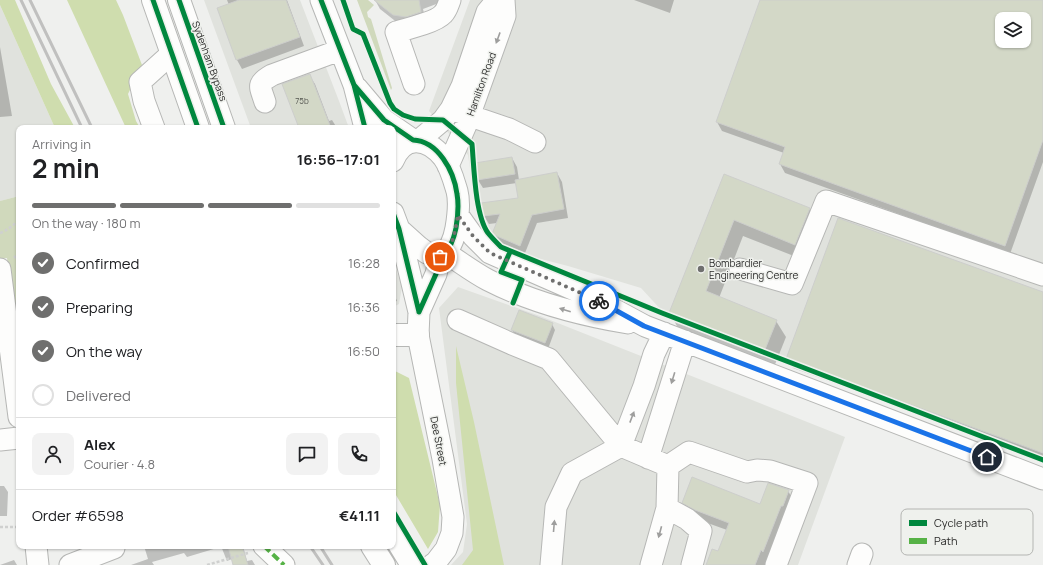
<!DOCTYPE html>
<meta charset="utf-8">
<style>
:root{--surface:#fff;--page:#f2f2f2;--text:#202124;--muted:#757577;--line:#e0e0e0;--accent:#6f6f6e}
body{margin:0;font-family:Manrope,sans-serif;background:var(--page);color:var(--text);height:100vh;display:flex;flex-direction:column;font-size:15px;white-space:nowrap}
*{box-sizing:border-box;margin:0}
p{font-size:13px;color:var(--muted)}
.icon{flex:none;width:22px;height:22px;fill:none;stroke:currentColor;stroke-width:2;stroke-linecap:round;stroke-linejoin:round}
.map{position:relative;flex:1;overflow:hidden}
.sheet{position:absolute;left:16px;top:125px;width:380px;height:424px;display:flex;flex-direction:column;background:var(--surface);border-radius:8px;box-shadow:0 1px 3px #0004}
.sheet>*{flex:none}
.tools{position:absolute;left:995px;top:12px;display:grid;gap:8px}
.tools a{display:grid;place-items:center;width:36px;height:36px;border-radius:8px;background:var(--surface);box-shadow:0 1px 3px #0004;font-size:20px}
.pin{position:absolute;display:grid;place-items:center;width:34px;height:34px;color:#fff;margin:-17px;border:2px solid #fff;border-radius:50%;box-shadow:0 1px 4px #0007}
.courier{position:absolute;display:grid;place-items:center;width:40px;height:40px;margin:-20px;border:3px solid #1a73e8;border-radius:50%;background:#fff;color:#222;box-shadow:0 1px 5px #0007}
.headline em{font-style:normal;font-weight:700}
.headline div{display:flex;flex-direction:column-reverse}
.headline{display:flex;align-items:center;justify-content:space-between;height:68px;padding:0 16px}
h1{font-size:26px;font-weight:700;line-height:30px}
.bar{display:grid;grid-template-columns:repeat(4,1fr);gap:6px 4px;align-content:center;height:48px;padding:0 16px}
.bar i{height:5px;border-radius:3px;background:var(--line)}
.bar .selected{background:var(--accent)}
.bar p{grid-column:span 4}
.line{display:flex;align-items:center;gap:10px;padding:0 16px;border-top:1px solid var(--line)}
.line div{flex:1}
.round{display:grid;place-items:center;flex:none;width:42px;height:42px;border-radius:8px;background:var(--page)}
ol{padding:0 16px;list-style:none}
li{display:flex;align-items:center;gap:12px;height:44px}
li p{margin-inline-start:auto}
li .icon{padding:4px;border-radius:50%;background:var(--accent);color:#fff;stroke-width:4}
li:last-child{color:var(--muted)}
li i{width:22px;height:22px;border:2px solid var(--line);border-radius:50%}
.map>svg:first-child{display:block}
.built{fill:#e0e2dd;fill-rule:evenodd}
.green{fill:#d0d9bc}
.forest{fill:#cfddae}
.shadow{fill:#0003;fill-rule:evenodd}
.building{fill:#d3d8c7;stroke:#cdcecc;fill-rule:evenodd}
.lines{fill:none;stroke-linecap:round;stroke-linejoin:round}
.minor-casing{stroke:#b6b7b5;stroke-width:23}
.highway-casing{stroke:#b6b7b5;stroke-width:24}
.path{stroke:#cfd0cf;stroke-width:2.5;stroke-dasharray:3 2;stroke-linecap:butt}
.minor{stroke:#fdfdfc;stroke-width:21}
.highway{stroke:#fdfdfc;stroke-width:22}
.rail{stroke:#c0c0bf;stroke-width:3}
.quiet{stroke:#56b246;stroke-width:4;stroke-dasharray:8 4;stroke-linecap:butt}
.cycleway-casing{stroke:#eff1ed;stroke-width:8}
.cycleway{stroke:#00873e;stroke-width:5}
.oneway{fill:#9e9e9d}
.done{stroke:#6f6f6e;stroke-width:4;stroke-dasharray:0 7.2}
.route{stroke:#1a73e8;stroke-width:5}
.poi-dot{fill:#6f6f6e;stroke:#eff1ed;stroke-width:1.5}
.labels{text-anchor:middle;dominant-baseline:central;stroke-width:3;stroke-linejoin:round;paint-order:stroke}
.number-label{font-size:8px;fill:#545650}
.street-label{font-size:10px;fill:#2a2a29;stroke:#eff1ed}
.poi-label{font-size:10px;fill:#2a2a29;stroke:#eff1ed;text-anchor:start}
.key{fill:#eff1ed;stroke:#b4b5b2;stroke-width:1}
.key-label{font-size:11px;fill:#2a2a29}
</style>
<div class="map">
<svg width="1043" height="565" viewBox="0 0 1043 565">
<rect width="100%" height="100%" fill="#eff0ee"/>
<path class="built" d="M204,0H300L339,101L349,128H251Z
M470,0H1043V459L664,313L641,288L568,266L502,249L484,232L475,202L468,155L429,111ZM1002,19H1024V41H1002Z
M0,5L55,128H19V196L0,201Z
M393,260L402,287L399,304L393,307Z
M458,287L540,316L845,437L798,565H451L463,552L467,524L439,308Z"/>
<path class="green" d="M357,0H368L374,5L367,12L368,17L371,19L392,88L391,90Z
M19,196V319H16L7,258L0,259V201Z"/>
<path class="forest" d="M0,0H15L51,84L75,128H55L0,5Z
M67,0H116L123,15L142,65L128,94L136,121L140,128H126Z
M456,346L474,422L504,565H462L473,550L456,383Z
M393,370L409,378L440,505L438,532L428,549L393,490Z"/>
<path class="shadow" d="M227,0H287L304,46L242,69L237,60L218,9L229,5Z
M375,0H447L423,9L426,21L399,24L380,9Z
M634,0H674L670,13Z
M761,0H1043V162L1010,254L785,173L780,164L784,153L722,131L717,122ZM1002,19H1024V41H1002Z
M0,47L12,116L0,117Z
M309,75L315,84L329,121L332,120L337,128H305Z
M512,158L517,167L519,180L557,173L562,182L568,218L537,223L525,253L498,242L493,234L497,223L489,224L484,216L519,199L517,183L483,188L478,180Z
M725,175L809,209L819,225L804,260L743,236L719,298L776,321L786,337L774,367L679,330L670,313Z
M393,291L397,301L393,302Z
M1043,294V460L793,368L788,359Z
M552,324L555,330L548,349L516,336L512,330Z
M0,486H4L8,492L7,516H0Z
M788,491L794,501L767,565H707L718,553L727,530L702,521L689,513L683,502L761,505Z
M144,546H216L217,548L187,557L184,553L152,562L154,565H131L148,559Z
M221,546H243L247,561L252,560L255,565H234L232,559L227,561Z
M14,560L17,565H0Z"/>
<path class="building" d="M239,0H286L300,37L236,60L217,8Z
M374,0H419L421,12L406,17L393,15Z
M760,0H1043V140L1005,246L779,164L785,147L716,122ZM1002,19H1024V41H1002Z
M310,74L331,128H299L282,84Z
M512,157L515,174L477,180L475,163Z
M557,172L564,209L532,215L520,246L492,234L500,214L483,216L481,203L518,198L515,180Z
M724,174L810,208L795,245L734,220L706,291L777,320L764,352L669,313Z
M838,218L1043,292V453L786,359Z
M519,310L553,323L545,343L511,330Z
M692,477L760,504L768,483L789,490L783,506H781L763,552L761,550L755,565H706L712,549L718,551L729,523L695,510L682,503Z
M228,546H242L248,565H233Z"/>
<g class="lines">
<g class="minor-casing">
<path id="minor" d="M321,0L354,85L365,128
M414,84L396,32C407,29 436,22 443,14C447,10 448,5 450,0
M357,88L384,120L413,140
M265,102C260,86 256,84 272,75L340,50
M456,111L509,129L535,142
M154,128L144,101L140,82L171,54
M418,141L443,120L451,109L462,86L487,12L497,0
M393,161C404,134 427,138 443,157C450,166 454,181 457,191C460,203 458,216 456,228C454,239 450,251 440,257L427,253L419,247L399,229L393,213
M448,166L466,125L505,16L504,0
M458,215L473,236L490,253L595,299L645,326L1043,479
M399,229L419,312L418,335L443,459L453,517L452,533L446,549L436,562L432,565
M446,253C460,262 473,272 488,280C531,302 580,315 628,323
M0,269L19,417
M740,269L792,284L826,201L1043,275
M419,312L436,274L440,257
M458,320L512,344L549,359L621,446L668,466
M0,440L19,438
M648,458L685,341
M668,466L689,452L747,472L757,470L770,471L807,483L776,565
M667,508L687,519L701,531L692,565
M36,546L38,565
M264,546L284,565
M70,565L114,548
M551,565L556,507L572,473L621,446L644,386L654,354L664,333
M651,565L667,508L668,466
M858,565L862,554"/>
</g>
<g class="highway-casing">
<path id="highway" d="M153,0L198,128
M179,0L224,128
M393,335H418
M393,534L412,565
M372,546L384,565"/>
</g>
<path class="path" d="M0,233C8,230 14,225 19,219
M14,256L19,261
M0,527H19
M207,565L248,553"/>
<use href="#minor" class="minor"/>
<use href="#highway" class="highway"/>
<path class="rail" d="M21,0L82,128
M30,0L92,128
M310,546L323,565
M320,546L332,565"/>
<path class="quiet" d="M264,546L284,565"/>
<g class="cycleway-casing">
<path id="cycleway" d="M153,0L198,128
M179,0L224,128
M321,0L354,85L365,128
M343,0L353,29L363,34L390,103L394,109L403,115L415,119L443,120L472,144C474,167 475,215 488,233C492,238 497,243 501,247L662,313L1043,460
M354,85L384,120L413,140C438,141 454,171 457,194C459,205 458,216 456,228C454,238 450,251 440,257L436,274L419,312
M393,213L399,229L419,312
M510,252L501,272L522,280L513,303
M393,511L425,565"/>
</g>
<use href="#cycleway" class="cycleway"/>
</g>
<defs><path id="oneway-solid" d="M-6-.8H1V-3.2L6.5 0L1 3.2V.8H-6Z"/></defs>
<g class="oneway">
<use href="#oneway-solid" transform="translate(498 38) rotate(110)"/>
<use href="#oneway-solid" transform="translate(565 310) rotate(-163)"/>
<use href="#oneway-solid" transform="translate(673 378) rotate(107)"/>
<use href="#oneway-solid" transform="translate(632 417) rotate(-69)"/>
<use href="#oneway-solid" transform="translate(554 526) rotate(-85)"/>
<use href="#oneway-solid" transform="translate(660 532) rotate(105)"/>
</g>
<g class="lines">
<path class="done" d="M440,257C454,249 455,229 458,215L473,236L490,253L599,301"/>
<path class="route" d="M599,301L644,326L987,457"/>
</g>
<circle class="poi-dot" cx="701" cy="269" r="4"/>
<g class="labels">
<g class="number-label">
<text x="302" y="100">75b</text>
</g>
<g class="street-label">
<text transform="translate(210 61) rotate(70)">Sydenham Bypass</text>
<text transform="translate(481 84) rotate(-70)">Hamilton Road</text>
<text transform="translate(439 441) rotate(79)">Dee Street</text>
</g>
<g class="poi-label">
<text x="709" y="263">Bombardier<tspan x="709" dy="12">Engineering Centre</tspan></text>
</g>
</g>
<rect x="901" y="509" width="132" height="46" rx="6" class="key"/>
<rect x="909" y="520" width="18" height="6" fill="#00873e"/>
<rect x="909" y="538" width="18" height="6" fill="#56b246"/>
<g class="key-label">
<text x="934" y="527">Cycle path</text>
<text x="934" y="545">Path</text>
</g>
</svg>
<div class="tools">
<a><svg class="icon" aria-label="layers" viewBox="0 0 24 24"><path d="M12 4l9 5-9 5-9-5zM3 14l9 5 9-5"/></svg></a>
</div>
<div class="pin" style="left:440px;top:257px;background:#ea580c"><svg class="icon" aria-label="bag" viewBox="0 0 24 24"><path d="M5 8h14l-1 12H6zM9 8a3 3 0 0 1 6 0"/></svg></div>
<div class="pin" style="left:987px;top:457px;background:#1f2937"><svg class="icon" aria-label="home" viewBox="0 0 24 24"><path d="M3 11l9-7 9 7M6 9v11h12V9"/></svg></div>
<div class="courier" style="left:599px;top:301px"><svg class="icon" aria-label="bike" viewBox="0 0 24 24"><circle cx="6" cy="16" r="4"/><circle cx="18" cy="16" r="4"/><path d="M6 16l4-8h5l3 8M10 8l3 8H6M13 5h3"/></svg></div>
<section class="sheet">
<div class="headline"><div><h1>2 min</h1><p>Arriving in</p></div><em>16:56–17:01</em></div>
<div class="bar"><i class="selected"></i><i class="selected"></i><i class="selected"></i><i></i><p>On the way · 180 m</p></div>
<ol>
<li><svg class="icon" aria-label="check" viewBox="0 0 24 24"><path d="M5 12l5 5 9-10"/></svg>Confirmed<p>16:28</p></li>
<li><svg class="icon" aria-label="check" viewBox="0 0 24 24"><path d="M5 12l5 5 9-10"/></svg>Preparing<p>16:36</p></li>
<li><svg class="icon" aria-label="check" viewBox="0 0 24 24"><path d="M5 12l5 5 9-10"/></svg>On the way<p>16:50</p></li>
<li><i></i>Delivered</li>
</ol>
<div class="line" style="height:72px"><a class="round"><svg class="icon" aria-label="person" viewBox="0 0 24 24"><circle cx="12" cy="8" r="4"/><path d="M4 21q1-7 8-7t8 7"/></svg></a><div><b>Alex</b><p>Courier · 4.8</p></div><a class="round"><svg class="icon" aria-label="chat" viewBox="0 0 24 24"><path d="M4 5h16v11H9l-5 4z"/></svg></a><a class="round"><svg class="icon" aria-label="phone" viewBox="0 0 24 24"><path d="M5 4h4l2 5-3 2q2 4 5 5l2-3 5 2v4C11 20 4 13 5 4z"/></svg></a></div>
<div class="line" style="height:52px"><div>Order #6598</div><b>€41.11</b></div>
</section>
</div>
